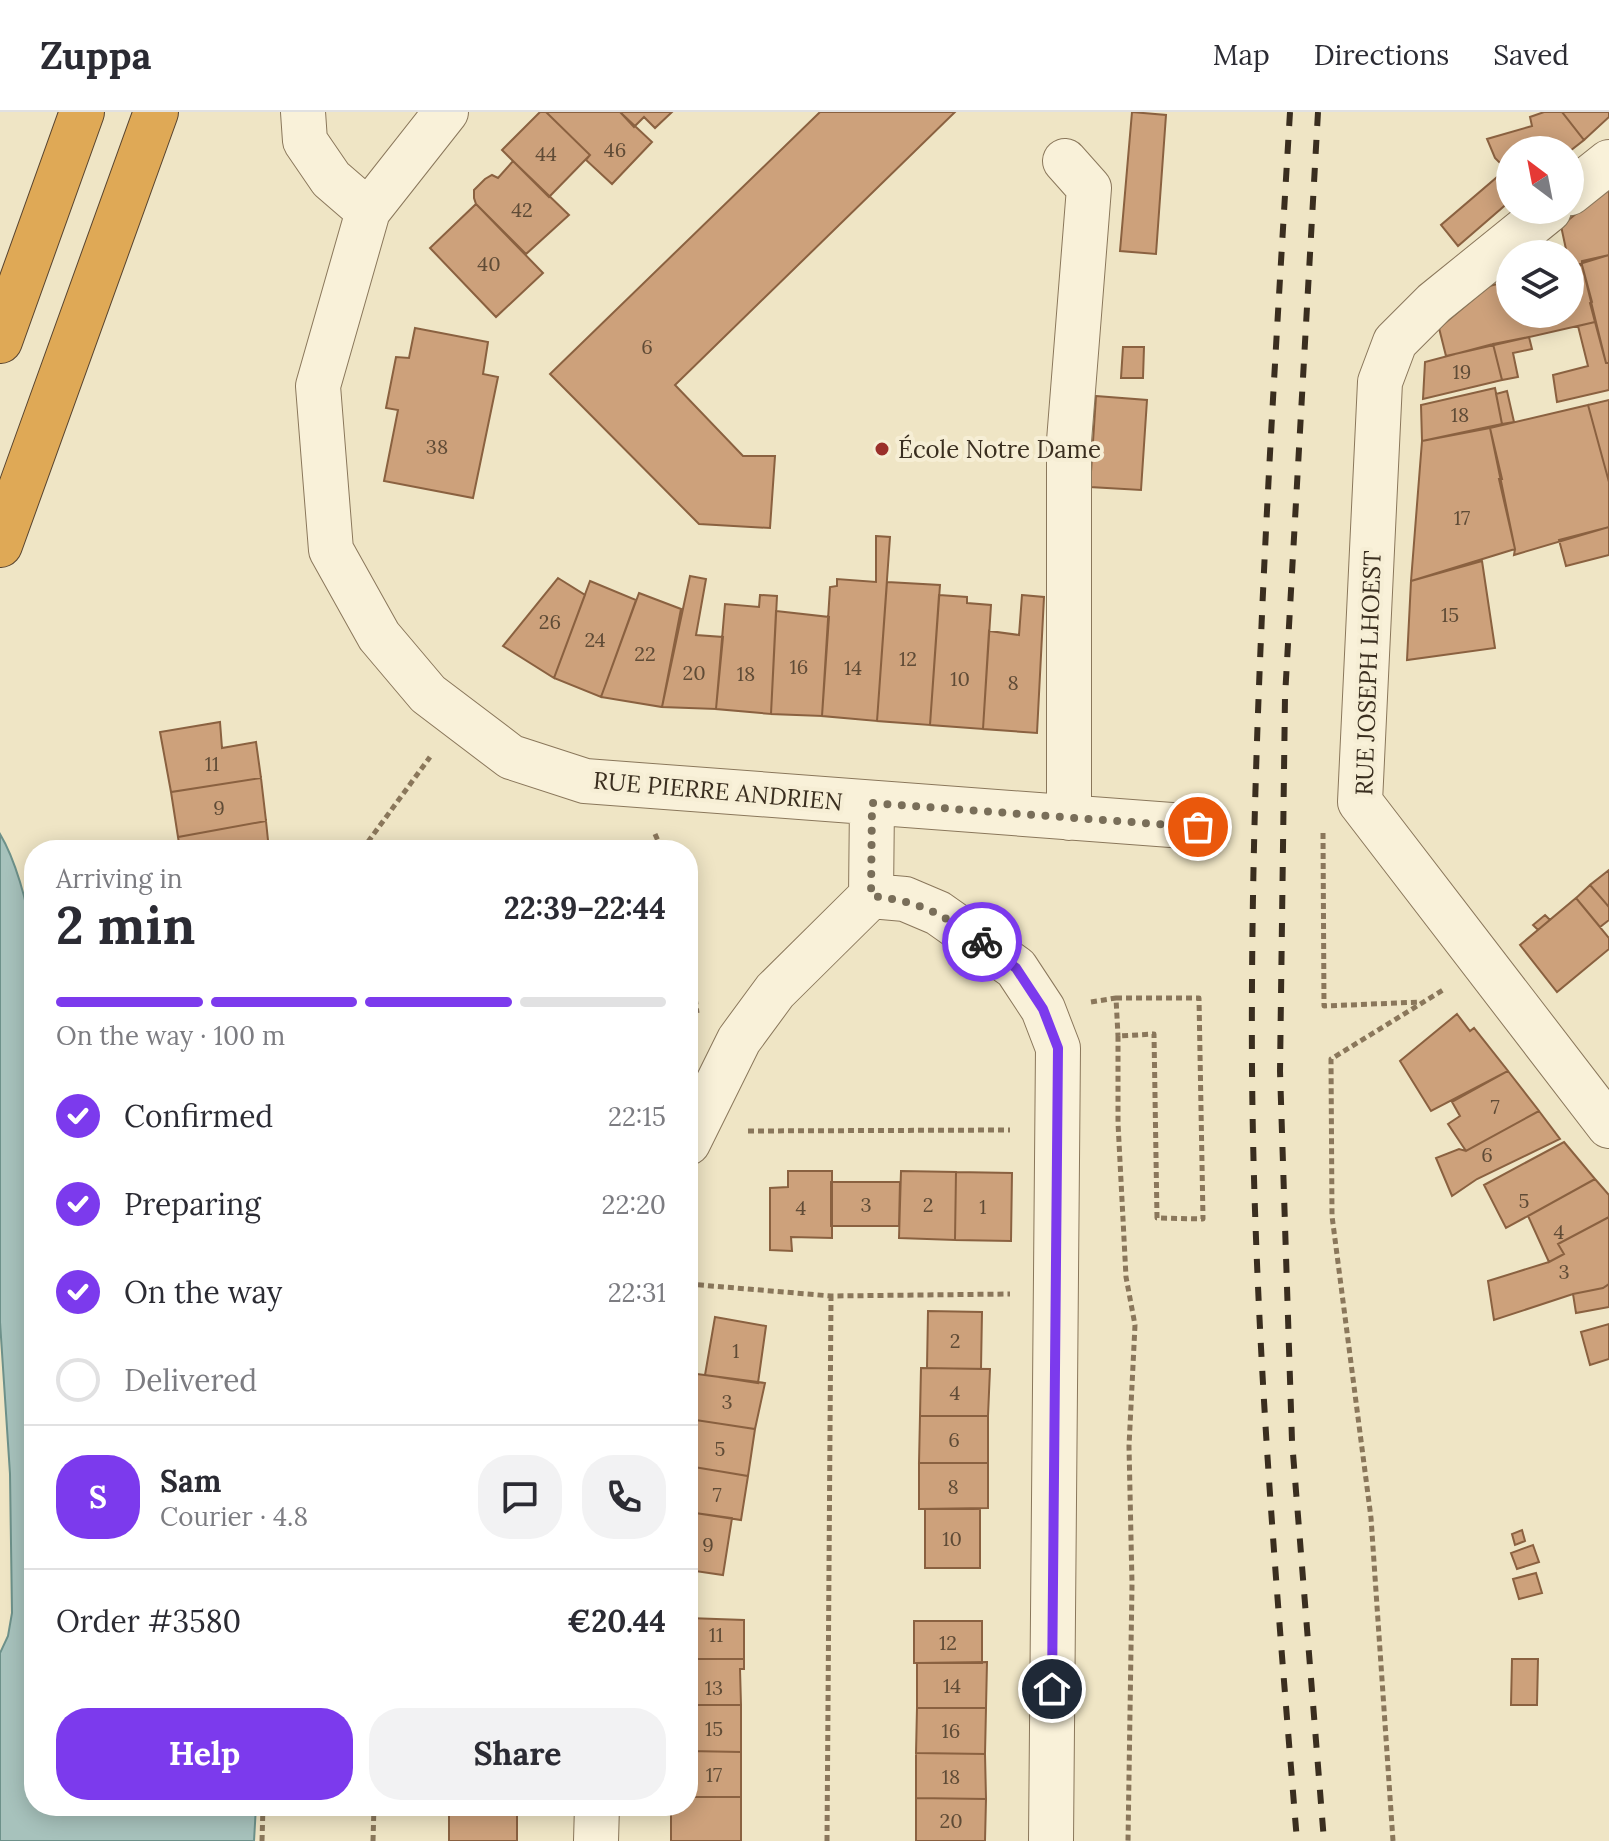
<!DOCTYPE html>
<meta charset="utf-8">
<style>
:root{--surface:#fff;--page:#f2f2f3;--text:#2b2b33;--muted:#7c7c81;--line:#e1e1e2;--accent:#7c3aed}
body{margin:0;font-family:Lora,serif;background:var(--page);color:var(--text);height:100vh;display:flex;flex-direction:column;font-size:30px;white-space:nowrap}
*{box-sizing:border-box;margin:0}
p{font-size:26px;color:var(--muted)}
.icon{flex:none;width:44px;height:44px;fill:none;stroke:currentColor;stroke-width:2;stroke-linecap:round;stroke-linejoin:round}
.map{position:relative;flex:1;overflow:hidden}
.details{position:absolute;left:24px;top:728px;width:674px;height:976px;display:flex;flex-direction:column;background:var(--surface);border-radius:32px;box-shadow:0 4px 20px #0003}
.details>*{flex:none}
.needle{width:52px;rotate:328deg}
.buttons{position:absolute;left:1496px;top:24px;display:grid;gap:16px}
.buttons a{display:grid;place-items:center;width:88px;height:88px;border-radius:50%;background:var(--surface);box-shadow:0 4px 20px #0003;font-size:40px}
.pin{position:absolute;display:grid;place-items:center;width:68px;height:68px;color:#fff;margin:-34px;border:4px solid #fff;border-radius:50%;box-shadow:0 2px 8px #0007}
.courier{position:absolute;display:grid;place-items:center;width:80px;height:80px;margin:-40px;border:6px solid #7c3aed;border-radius:50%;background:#fff;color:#222;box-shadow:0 2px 10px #0007}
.headline em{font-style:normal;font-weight:700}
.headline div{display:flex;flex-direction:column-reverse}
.headline{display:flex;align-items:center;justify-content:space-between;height:136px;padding:0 32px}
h1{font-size:52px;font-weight:700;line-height:60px}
.bar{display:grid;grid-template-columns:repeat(4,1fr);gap:12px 8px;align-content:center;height:96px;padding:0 32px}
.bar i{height:10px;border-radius:6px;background:var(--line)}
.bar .current{background:var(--accent)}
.bar p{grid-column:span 4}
.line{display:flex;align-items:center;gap:20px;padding:0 32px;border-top:2px solid var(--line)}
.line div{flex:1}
.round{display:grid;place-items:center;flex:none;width:84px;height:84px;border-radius:32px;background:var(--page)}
ol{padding:0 32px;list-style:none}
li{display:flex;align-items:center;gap:24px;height:88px}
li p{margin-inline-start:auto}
li .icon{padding:8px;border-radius:50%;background:var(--accent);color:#fff;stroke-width:4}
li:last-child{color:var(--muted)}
li i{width:44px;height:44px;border:4px solid var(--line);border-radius:50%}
.cta{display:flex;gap:16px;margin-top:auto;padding:16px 32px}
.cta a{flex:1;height:92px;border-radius:32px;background:var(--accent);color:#fff;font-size:32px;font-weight:700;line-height:92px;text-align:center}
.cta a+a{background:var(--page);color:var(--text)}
header{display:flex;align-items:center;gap:48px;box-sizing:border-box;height:112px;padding:0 40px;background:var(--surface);border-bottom:2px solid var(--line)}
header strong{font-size:38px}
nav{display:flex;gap:44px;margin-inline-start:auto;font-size:28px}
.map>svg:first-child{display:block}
.water{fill:#a7c2bc;stroke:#6d918a;stroke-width:2}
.building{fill:#cda17b;stroke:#8a6140;stroke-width:2}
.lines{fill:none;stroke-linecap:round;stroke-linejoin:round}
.minor-casing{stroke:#8a775b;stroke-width:46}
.highway-casing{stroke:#58442f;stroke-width:46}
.path{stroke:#8a775b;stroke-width:5;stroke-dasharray:6 4;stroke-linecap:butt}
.minor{stroke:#f9f1d9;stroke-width:44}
.highway{stroke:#dfa956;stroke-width:44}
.rail{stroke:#3a2e1f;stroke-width:6;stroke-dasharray:14 14;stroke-linecap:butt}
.done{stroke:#796e59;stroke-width:8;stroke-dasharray:0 14.4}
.route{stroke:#7c3aed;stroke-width:10}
.poi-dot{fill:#9a2f2a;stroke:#f6eed5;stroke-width:3}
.labels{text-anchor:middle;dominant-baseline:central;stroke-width:8;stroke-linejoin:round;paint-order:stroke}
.number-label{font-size:20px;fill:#5f4b36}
.poi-label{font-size:24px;fill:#3a2e1f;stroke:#f6eed5;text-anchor:start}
.street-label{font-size:24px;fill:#3a2e1f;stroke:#f6eed5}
</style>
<header>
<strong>Zuppa</strong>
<nav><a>Map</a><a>Directions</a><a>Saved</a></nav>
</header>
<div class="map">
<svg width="1609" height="1729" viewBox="0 0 1609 1729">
<rect width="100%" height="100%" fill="#efe5c5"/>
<path class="water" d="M0,722C14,745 29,793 30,820C32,842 28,863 34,884V1694H256L254,1729H0V1541L8,1524L12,1501L10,1362L0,1210Z"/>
<path class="building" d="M540,0H546L590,43L549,85L502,38Z
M546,0H620L652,30L612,72L586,48L590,43Z
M620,0H672L655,16L644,5L634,15Z
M820,0H955L675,273L743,344H775L770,416L699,412L550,262Z
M1132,0L1166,3L1156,142L1120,139Z
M1544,0H1562L1584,28L1570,39L1510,38V54L1506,57L1495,46L1487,27L1532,14L1530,5Z
M1562,0H1609V5L1584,28Z
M513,49L569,103L526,142L476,92L474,86V78L485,67L492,63L498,66Z
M1510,54V89L1458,134L1441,113Z
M1609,75V143L1570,155V142H1567L1561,114Z
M476,92L543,161L496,205L430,136Z
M1609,143V251H1606L1582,153V149Z
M1582,153L1592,190L1590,191L1595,210L1446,244L1439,216L1489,174L1510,169V202H1570V155Z
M1595,210L1606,251H1609V278L1557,290L1553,263L1588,254L1578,214Z
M415,216L488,230L483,262L498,265L473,386L384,369L398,298L386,296L396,245L409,246Z
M1529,225L1532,237L1513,241L1518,265L1502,268L1493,232Z
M1493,232L1502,268L1423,287L1425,250Z
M1123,235H1144L1143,266H1121Z
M1495,276L1502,312L1422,329L1421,293Z
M1507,279L1514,310L1502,312L1496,282Z
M1096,284L1147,288L1141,378L1090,375Z
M1609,288V370L1588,293Z
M1588,293L1609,370V415L1514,443L1515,437L1499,367H1502L1490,316Z
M1490,316L1515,437L1411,469L1422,329Z
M1609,415V443L1566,454L1559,428Z
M876,424L890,425L877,609L822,604L830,475L837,474V467L876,470Z
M1482,449L1495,536L1407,548L1411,469Z
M690,464L706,467L696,523L723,525L716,597L662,595Z
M558,466L585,483L554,566L503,534Z
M590,469L636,488L601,585L554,566Z
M887,470L940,473L930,613L877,609Z
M639,481L681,497L662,595L601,585Z
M760,483L777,484L771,602L716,597L725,492L759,495Z
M939,483L967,485V491L991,493L983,617L930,613Z
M1022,483L1044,485L1037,621L983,617L989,519L1019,523Z
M776,499L829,505L822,604L771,602Z
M220,610L222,636L256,630L261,666L171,680L160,620Z
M261,666L266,709L178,725L171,680Z
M266,709L269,738H180L178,725Z
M1609,758V795L1590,773Z
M1590,773L1609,795V808L1600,815L1576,786Z
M1576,786L1609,826V837L1557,880L1520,833Z
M1545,803L1550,808L1538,818L1533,813Z
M1457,902L1470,919L1474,916L1508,959L1431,999L1400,949Z
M1508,959L1539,999L1466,1039L1448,1012L1460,1004L1452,990Z
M1539,999L1560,1027L1477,1067L1452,1084L1436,1046L1459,1037L1466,1039Z
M1564,1030L1595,1067L1506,1116L1484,1073Z
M788,1059H832V1126L791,1125L792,1139L770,1138V1076L788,1075Z
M901,1059L956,1060L955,1128L899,1126Z
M956,1060L1012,1061L1011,1129L955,1128Z
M1595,1067L1609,1083V1105L1558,1132L1564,1142L1549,1150L1528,1104Z
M831,1070H900L899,1114H831Z
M1609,1105V1172L1603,1176L1573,1182L1494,1208L1488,1169L1549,1150L1564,1142L1558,1132Z
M1609,1172V1195L1576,1201L1573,1182L1603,1176Z
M928,1199L982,1200L981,1257L927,1256Z
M715,1205L766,1214L758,1271L705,1263Z
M1609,1212V1247L1590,1253L1581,1220Z
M921,1256L990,1257L988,1304H920Z
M697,1262L765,1271L755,1317L689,1307Z
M920,1304H988V1351H919Z
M689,1307L755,1317L748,1364L688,1354Z
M919,1351H988V1396L919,1397Z
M688,1354L748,1364L741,1408L688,1400Z
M925,1397H980V1456H925Z
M688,1400L732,1406L723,1463L688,1458Z
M1522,1418L1525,1429L1515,1433L1512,1422Z
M1533,1433L1539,1450L1517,1457L1511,1441Z
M1536,1461L1542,1481L1519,1487L1513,1467Z
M688,1506L744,1508V1547H688Z
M914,1509H982V1551H914Z
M688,1547H744V1557H740L741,1593H688Z
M1512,1547H1538L1537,1593H1511Z
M987,1550L986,1596H917V1551Z
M688,1593H741V1640L688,1639Z
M917,1596H986L985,1642L916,1641Z
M688,1639L741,1640V1685H688Z
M916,1641L985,1642L986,1687L916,1686Z
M688,1685H741V1729H671V1694H688Z
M916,1686L986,1687L985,1729H916Z
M449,1694H517V1729H449Z"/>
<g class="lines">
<g class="minor-casing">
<path id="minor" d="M303,0L305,29L331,67L368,99
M446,0L368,99L318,274L331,438L379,524L428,582L511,645L585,669L1198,715
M1065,49L1089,76L1069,329V706
M1570,81L1609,50
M1549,98L1434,191L1395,230L1380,270L1360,690L1609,1014
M871,784L905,787L938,801L1016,856L1043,897L1058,936L1051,1729
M688,1031L739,928L775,879L871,784L872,691
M596,1729L597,1694"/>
</g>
<g class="highway-casing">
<path id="highway" d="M0,229L82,0
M0,433L156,0"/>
</g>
<path class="path" d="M1323,721L1324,894L1421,890
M655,722L662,738
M362,738L430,645
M688,827L697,901
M1116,886H1199L1203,1107L1157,1106L1154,922L1118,924V1011L1126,1165L1135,1213L1129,1334L1132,1472L1128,1729
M1091,890L1116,886L1118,924
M748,1019L1010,1018
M688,1172L831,1184L1010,1182
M262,1729L263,1694
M373,1729L374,1694
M827,1729L831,1184
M1393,1729L1371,1406L1332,1104L1331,947L1443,878"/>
<use href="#minor" class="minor"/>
<use href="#highway" class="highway"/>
<path class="rail" d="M1290,0C1271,318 1250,637 1252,956C1254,1214 1276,1472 1297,1729
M1318,0L1285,585L1280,959L1292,1329L1324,1729"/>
</g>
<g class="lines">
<path class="done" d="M982,830C942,802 920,789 871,784L872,691L1198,715"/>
<path class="route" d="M982,830L1016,856L1043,897L1058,936L1052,1577"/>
</g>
<circle class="poi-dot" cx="882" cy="337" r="8"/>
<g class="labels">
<g class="number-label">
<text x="615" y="37">46</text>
<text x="546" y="41">44</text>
<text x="522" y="97">42</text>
<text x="489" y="151">40</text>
<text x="647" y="234">6</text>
<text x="1462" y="259">19</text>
<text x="1460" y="302">18</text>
<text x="437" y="334">38</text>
<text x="1462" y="405">17</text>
<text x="1450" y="502">15</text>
<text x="550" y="509">26</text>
<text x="595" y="527">24</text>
<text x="645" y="541">22</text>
<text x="908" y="546">12</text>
<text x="799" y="554">16</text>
<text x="853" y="555">14</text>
<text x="694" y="560">20</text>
<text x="746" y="561">18</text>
<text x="960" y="566">10</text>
<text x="1013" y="570">8</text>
<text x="212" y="651">11</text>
<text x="219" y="695">9</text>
<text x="1495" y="994">7</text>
<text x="1487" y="1042">6</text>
<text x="1524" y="1088">5</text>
<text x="866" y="1092">3</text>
<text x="928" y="1092">2</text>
<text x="983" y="1094">1</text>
<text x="801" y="1095">4</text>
<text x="1559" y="1119">4</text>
<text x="1564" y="1159">3</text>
<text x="955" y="1228">2</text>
<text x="736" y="1238">1</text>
<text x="955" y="1280">4</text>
<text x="727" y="1289">3</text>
<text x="954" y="1327">6</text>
<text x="720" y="1336">5</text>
<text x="953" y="1374">8</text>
<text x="717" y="1382">7</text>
<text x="952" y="1426">10</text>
<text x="708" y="1432">9</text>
<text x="716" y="1522">11</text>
<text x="948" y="1530">12</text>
<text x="952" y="1573">14</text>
<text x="714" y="1575">13</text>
<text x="714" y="1616">15</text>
<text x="951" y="1618">16</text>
<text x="714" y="1662">17</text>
<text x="951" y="1664">18</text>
<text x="951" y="1708">20</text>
</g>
<g class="poi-label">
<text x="898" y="337">École Notre Dame</text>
</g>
<g class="street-label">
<text transform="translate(1368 561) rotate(-88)">RUE JOSEPH LHOEST</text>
<text transform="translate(718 679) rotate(5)">RUE PIERRE ANDRIEN</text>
</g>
</g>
</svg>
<div class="buttons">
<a><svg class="needle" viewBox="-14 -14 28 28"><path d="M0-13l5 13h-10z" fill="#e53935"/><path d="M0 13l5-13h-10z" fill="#7c7c81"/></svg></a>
<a><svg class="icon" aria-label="layers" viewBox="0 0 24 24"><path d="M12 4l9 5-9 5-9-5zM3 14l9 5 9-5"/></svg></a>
</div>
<div class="pin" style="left:1198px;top:715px;background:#ea580c"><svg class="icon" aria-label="bag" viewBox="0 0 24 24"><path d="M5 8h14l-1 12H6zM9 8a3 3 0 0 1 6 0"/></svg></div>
<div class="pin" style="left:1052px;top:1577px;background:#1f2937"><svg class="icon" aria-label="home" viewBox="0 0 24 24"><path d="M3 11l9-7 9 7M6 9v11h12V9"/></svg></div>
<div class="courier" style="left:982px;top:830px"><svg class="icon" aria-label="bike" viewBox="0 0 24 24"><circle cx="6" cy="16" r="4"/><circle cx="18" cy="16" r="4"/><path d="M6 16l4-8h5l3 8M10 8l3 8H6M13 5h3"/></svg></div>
<section class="details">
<div class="headline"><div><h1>2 min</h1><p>Arriving in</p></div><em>22:39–22:44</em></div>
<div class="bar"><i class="current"></i><i class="current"></i><i class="current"></i><i></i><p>On the way · 100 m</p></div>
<ol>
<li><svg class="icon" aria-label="check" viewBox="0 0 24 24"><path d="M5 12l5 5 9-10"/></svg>Confirmed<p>22:15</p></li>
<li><svg class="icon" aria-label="check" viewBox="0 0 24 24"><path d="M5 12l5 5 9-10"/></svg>Preparing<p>22:20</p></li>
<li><svg class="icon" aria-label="check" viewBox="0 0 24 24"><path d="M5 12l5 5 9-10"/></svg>On the way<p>22:31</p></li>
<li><i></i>Delivered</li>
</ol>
<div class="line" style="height:144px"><b class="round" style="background:var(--accent);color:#fff">S</b><div><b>Sam</b><p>Courier · 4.8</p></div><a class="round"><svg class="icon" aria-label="chat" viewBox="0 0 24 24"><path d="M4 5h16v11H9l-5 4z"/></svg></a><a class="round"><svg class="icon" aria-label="phone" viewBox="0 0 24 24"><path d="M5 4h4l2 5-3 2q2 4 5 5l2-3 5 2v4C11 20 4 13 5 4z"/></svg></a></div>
<div class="line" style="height:104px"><div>Order #3580</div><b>€20.44</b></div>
<div class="cta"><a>Help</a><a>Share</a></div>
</section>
</div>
